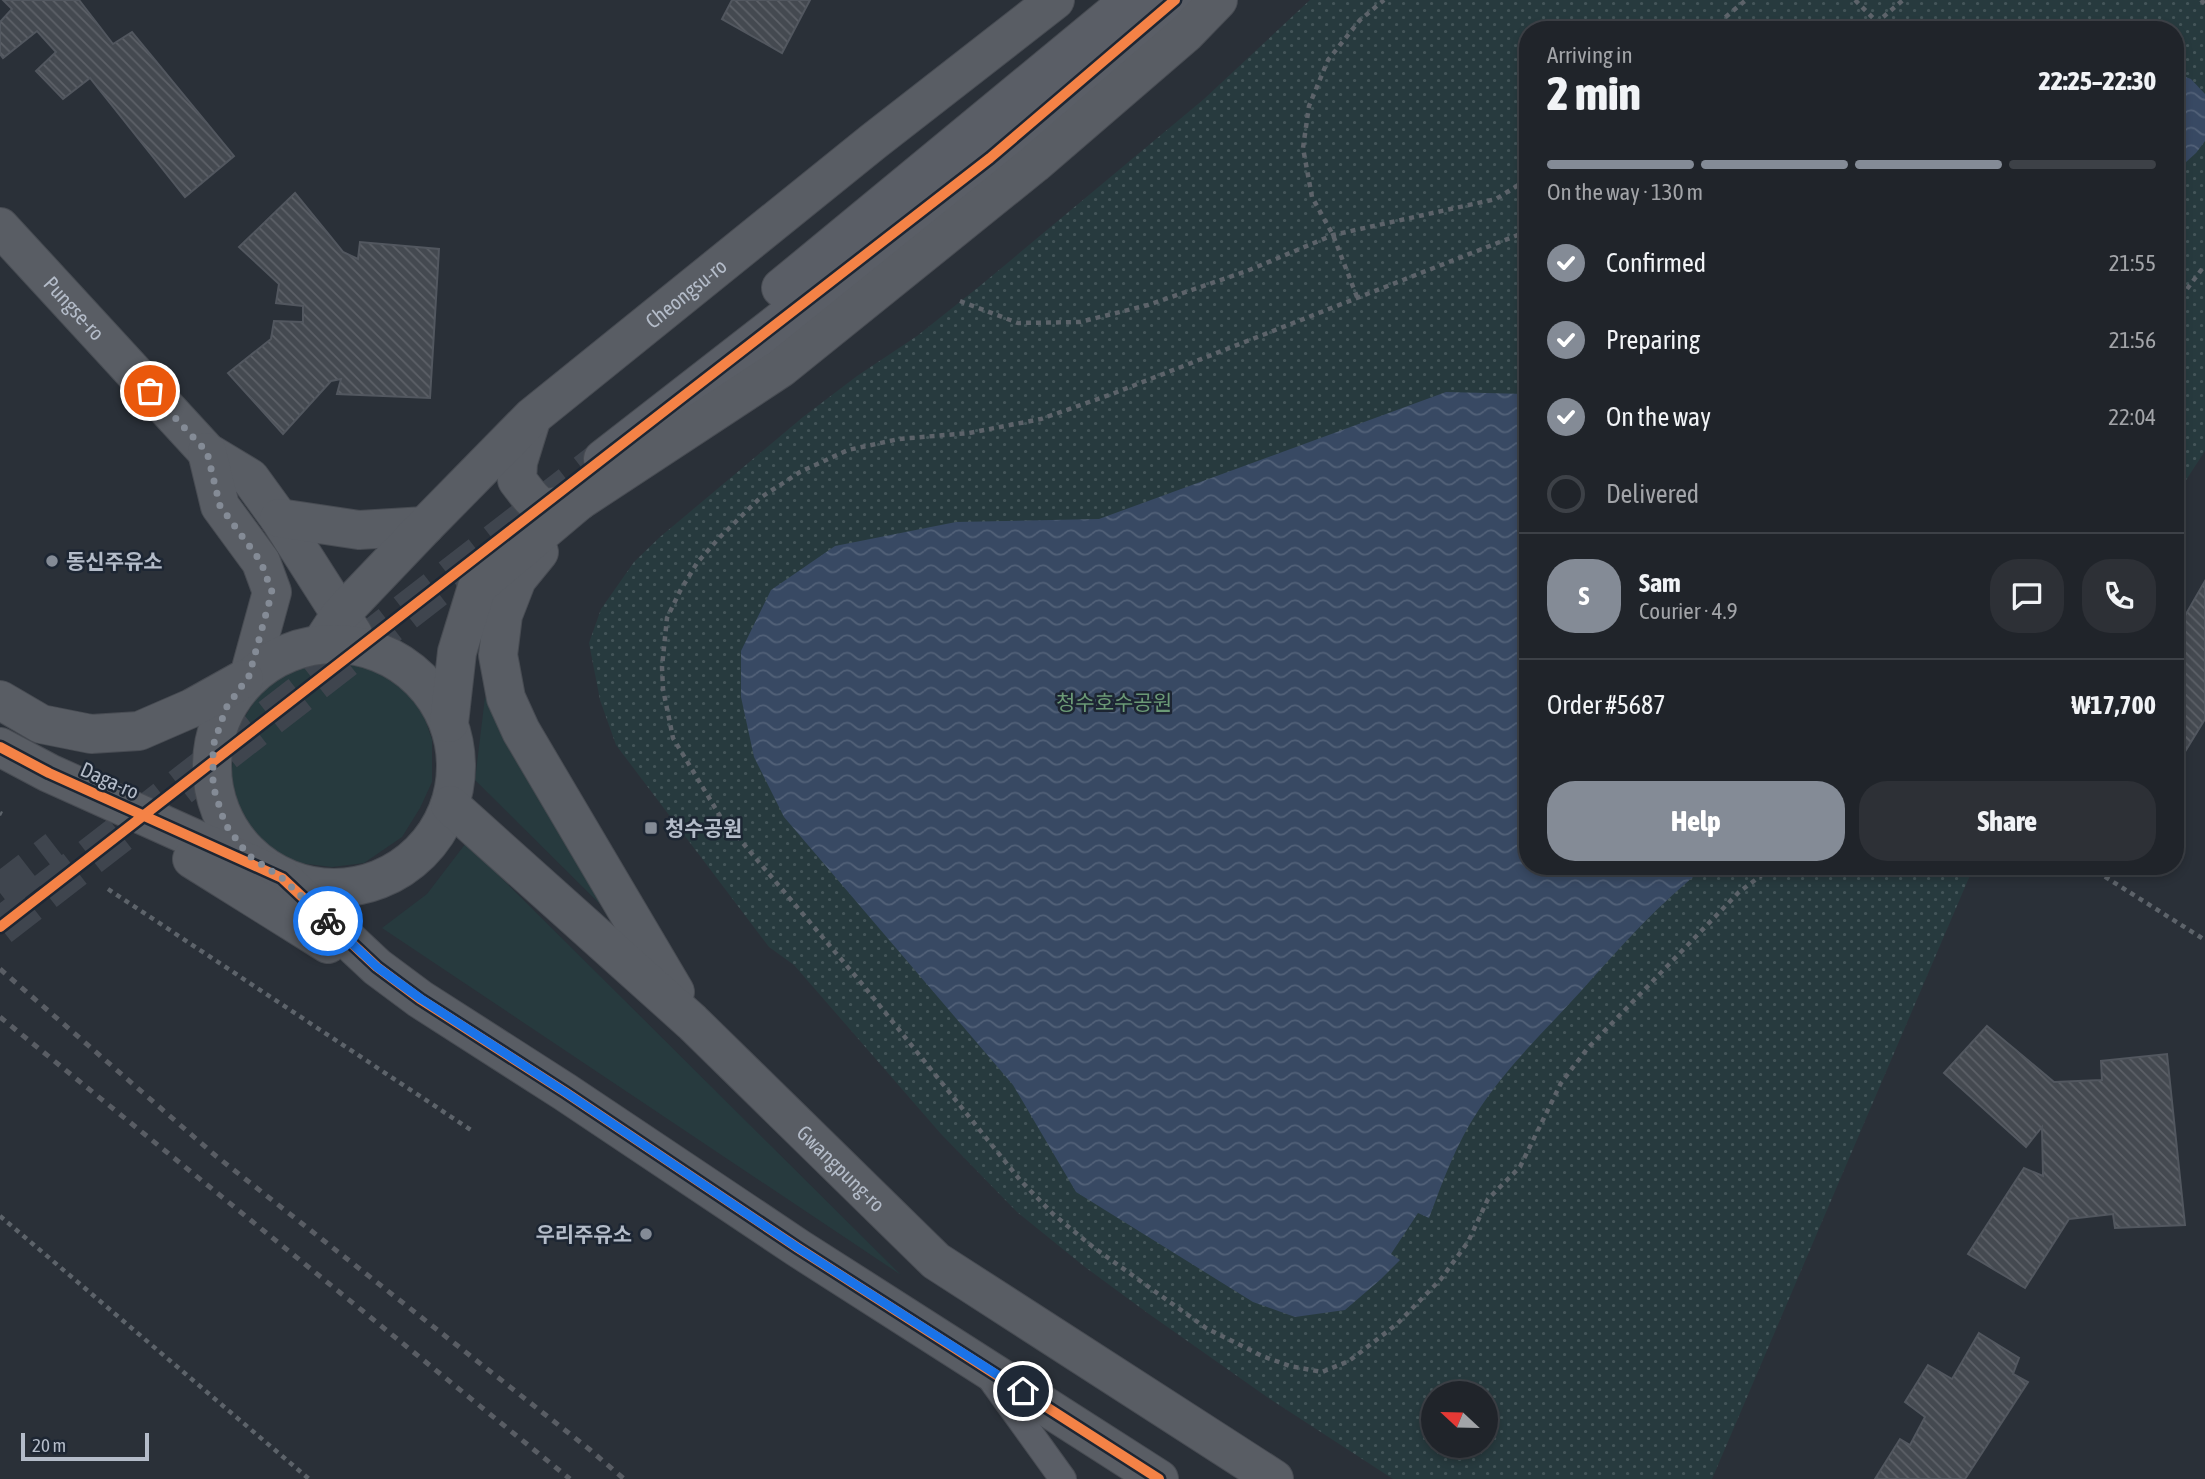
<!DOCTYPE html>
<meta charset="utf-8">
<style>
:root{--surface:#20242a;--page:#2d3036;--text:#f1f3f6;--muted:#a2a4a8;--line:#3d4147;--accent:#848b96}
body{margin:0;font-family:"Asap Condensed","Noto Sans KR",sans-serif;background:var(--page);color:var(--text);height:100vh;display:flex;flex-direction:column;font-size:26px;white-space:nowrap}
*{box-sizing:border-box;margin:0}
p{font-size:23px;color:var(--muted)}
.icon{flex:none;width:38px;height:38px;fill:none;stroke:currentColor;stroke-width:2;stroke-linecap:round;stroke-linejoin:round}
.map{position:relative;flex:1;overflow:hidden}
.details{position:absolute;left:1519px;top:21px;width:665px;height:854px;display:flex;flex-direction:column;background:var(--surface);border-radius:28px;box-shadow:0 4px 10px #0003,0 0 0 2px var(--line)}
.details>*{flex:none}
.needle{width:46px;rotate:292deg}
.controls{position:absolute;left:1421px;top:1381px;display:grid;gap:14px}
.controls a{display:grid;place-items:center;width:77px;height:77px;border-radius:50%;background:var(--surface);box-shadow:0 4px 10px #0003,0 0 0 2px var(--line);font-size:35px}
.scale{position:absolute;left:21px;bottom:18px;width:128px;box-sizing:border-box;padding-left:7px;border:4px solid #b4bcc9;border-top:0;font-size:19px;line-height:24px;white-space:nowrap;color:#b4bcc9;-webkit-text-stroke:5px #1d2633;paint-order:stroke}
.pin{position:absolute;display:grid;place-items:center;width:60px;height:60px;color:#fff;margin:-30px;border:4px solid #fff;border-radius:50%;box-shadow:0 2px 7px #0007}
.courier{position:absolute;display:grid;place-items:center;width:70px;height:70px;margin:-35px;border:5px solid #1a73e8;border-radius:50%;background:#fff;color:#222;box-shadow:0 2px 9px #0007}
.headline em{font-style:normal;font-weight:800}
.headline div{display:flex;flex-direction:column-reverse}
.headline{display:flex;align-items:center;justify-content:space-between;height:119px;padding:0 28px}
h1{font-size:46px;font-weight:800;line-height:52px}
.bar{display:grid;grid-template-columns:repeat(4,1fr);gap:10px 7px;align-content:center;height:84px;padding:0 28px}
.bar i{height:9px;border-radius:5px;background:var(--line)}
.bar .active{background:var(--accent)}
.bar p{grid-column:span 4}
.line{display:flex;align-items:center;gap:18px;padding:0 28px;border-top:2px solid var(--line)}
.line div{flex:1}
.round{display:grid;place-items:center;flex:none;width:74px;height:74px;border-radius:28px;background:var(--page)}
ol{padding:0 28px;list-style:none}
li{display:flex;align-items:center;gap:21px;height:77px}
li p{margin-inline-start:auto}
li .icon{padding:7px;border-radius:50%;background:var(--accent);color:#fff;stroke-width:4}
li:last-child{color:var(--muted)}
li i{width:38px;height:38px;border:4px solid var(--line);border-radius:50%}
.primary-button{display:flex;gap:14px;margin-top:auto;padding:14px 28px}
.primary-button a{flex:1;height:80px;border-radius:28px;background:var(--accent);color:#fff;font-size:28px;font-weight:800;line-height:80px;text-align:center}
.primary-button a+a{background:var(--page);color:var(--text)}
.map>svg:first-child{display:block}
.grass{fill:#273a3e}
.park{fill:url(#park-dots);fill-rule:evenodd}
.water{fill:url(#water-waves)}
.building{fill:url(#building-back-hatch);stroke:#52575f;stroke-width:2}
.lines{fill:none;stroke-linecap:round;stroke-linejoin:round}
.street-tunnel{stroke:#3f454e;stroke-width:38;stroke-dasharray:38 19;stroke-linecap:butt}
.lane-casing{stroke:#484c53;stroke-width:28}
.street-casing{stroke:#484c53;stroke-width:40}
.secondary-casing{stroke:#484c53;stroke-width:40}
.path{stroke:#5d636a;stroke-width:4.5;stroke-dasharray:5 5;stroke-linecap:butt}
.lane{stroke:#5a5e66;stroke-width:26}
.street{stroke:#5a5e66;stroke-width:38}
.secondary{stroke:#595d64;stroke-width:38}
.rail{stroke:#595d64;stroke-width:5;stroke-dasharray:7 7;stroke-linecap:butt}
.cycleway-casing{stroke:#1d2633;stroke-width:15}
.cycleway{stroke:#f48246;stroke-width:10}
.done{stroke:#848b96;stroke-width:7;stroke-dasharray:0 12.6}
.route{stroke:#1a73e8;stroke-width:9}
.poi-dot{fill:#848b96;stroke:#1d2633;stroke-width:2.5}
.labels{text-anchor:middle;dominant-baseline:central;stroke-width:5;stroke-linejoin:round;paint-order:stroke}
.street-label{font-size:21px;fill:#b4bcc9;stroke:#1d2633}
.poi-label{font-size:21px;font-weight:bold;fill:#b4bcc9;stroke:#1d2633;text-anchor:start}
.park-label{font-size:21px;fill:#6b9a76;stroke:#1d2633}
</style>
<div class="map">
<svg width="2205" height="1479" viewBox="0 0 2205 1479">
<defs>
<pattern id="park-dots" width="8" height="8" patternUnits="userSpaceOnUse" patternTransform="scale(1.75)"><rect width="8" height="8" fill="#273a3e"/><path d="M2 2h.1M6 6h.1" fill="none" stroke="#445559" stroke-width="1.8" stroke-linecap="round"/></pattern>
<pattern id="water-waves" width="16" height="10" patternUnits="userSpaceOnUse" patternTransform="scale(1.75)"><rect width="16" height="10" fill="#384963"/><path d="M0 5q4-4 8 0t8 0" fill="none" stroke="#526178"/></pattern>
<pattern id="building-back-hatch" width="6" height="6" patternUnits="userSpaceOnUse" patternTransform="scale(1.75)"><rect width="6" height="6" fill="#444950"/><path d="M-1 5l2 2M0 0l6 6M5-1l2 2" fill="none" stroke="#5d6168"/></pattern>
</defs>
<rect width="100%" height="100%" fill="#2a3038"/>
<path class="grass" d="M335,654L396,676L422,710L432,740V782L420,808L402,837L364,863L332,867L292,862L267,847L246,825L230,786L236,731L272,673Z
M485,697L609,913L475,780Z
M466,843L901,1275L382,928L427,894Z"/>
<path class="park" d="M1310,0H2205V451L2175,497V30H1528V866H1974L1712,1479H1393L1267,1397L1149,1314L1085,1267L1017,1212L941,1134L794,965L769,947L616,745L600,700L589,643L601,609L634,562L660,537L803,417L857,376L917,336L981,285L1204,99ZM1433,1393H1486V1446H1433Z"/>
<path class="water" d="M2175,73L2191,79L2205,94V141L2196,153L2175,172Z
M1446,392L1528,394V866H1707C1660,902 1621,946 1582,990C1546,1030 1507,1066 1478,1111C1456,1144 1443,1181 1429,1218L1418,1213L1391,1254L1400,1260L1381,1279L1345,1310L1295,1317L1253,1302L1076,1192L1013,1085L784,817L754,757L741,697V651L771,590L835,546L956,522L1099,519Z"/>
<path class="building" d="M3,0H79L113,44L132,32L234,156L185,197L90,78L63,99L36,71L56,52L37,31L3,58L0,54V22L12,9Z
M732,0H810L782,53L722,19Z
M295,193L343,252L358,259L360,242L439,249L430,398L337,394L341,379L331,381L283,434L228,373L271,339L274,321L303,322V306L276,303L279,284L239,247Z
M2205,581V719L2175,768V633Z
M1987,1026L2054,1082L2102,1080L2101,1061L2167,1054L2185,1225L2115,1228L2113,1214L2069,1219L2025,1288L1968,1254L2024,1168L2043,1176L2042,1127L2026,1147L1944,1073Z
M1979,1333L2019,1358L2013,1374L2028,1382L1965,1479H1875L1900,1439L1910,1445L1925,1417L1905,1402L1928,1365L1952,1379Z"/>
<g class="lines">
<path class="street-tunnel" d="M0,893L57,849
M0,927L603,459"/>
<g class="lane-casing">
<path id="lane" d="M991,1379L1063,1479"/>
</g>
<g class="street-casing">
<path id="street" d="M781,288L1130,0
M603,459L990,158L1175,0"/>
</g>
<g class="secondary-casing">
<g id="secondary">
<path id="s1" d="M0,227L207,452L250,478L279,518L353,634"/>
<path d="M531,420L518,462L517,480C541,512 541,511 579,501"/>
<path d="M207,452L220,506L261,562L272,592L249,676"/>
<path d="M279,518L359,530L425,526"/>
<path d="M539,552L517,579L503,615L498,655L506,698L521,731L675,992"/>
<path id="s2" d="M321,644L340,615L425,526L532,417L874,141L1055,0"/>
<circle cx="334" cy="766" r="122"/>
<path d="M0,700L41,724L91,734L139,731L192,708L244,679"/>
<path d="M449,723L457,652L477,587L579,501L781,368L1034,164L1186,33L1218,0"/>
<path d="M0,747L49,773L282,878L377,967L420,999L565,1092L798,1248L1159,1479"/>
<path id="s3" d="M450,805L692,1022L936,1261L1274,1479"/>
<path d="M192,859L328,944"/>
</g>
</g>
<path class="path" d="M1855,0L1877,22
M2201,0L2205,4
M1710,30L1746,0
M1868,30L1903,0
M1528,231L1112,394L1041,419L969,433L899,439L848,450L800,472L760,498L720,537L697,563L680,591L667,618L662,667L663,689L673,738L720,816L863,985L1020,1180L1053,1214L1093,1247L1206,1328L1262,1356L1290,1366L1322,1372L1349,1361L1397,1324L1441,1279L1468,1242L1488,1199L1520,1167L1561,1083L1587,1049L1739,892L1774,866
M1357,297L1333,235L1312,197L1303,148L1309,106L1328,60L1360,20L1384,0
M960,301L1018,323L1080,322L1148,305L1247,271L1333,235L1496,199L1528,179
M2175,305L2205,265
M0,813L2,814
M2088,866L2205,940
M108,889L474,1132
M0,1216L309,1479"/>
<use href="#lane" class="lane"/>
<use href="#street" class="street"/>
<use href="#secondary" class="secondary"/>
<path class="rail" d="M0,969L216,1156L589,1449L624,1479
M0,1017L570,1479"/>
<g class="cycleway-casing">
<path id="cycleway" d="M0,747L49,773L282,878L377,967L420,999L565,1092L798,1248L1159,1479
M0,927L990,158L1175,0"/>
</g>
<use href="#cycleway" class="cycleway"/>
</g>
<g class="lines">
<path class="done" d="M150,391L207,452L220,506L261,562L272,592L249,676L226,708L213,746V786L225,824L248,855L282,878L328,921"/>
<path class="route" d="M328,921L377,967L421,999L565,1092L798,1248L1023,1391"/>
</g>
<g class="poi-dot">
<circle cx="52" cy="561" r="7"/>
<rect x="644" y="821" width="14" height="14" rx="3.5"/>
<circle cx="646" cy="1234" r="7"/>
</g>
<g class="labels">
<g class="street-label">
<text stroke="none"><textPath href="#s2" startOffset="508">Cheongsu-ro</textPath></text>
<text stroke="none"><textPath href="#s1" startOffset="110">Pungse-ro</textPath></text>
<text transform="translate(110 780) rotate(24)">Daga-ro</text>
<text stroke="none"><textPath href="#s3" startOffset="534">Gwangpung-ro</textPath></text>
</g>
<g class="poi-label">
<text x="66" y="561">동신주유소</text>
<text x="665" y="828">청수공원</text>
<text x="632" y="1234" text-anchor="end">우리주유소</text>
</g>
<g class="park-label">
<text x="1114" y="702">청수호수공원</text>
</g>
</g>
</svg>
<div class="controls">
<a><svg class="needle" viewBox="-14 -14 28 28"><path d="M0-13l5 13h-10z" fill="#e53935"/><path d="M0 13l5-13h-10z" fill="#a2a4a8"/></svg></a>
</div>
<div class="scale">20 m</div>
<div class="pin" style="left:150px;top:391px;background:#ea580c"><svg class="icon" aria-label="bag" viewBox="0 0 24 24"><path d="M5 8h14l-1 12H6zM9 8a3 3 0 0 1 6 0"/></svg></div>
<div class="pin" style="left:1023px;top:1391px;background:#1f2937"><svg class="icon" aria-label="home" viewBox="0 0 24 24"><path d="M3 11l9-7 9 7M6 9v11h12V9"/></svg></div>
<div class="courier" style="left:328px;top:921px"><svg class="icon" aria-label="bike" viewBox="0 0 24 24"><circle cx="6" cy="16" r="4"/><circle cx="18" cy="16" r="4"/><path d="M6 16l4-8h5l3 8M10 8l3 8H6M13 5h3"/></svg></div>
<section class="details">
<div class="headline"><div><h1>2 min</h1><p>Arriving in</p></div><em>22:25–22:30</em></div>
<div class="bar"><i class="active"></i><i class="active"></i><i class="active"></i><i></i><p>On the way · 130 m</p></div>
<ol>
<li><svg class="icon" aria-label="check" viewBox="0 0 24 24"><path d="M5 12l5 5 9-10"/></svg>Confirmed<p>21:55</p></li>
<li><svg class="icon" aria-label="check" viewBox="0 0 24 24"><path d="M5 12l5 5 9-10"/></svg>Preparing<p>21:56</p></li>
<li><svg class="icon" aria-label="check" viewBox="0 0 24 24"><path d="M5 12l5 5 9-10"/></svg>On the way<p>22:04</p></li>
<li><i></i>Delivered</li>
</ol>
<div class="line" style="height:126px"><b class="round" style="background:var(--accent);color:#fff">S</b><div><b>Sam</b><p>Courier · 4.9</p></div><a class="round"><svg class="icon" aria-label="chat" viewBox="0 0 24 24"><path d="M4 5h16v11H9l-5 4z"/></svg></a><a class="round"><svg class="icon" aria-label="phone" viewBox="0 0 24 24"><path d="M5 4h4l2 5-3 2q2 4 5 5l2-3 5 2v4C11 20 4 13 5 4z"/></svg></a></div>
<div class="line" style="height:91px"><div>Order #5687</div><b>₩17,700</b></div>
<div class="primary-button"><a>Help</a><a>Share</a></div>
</section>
</div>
